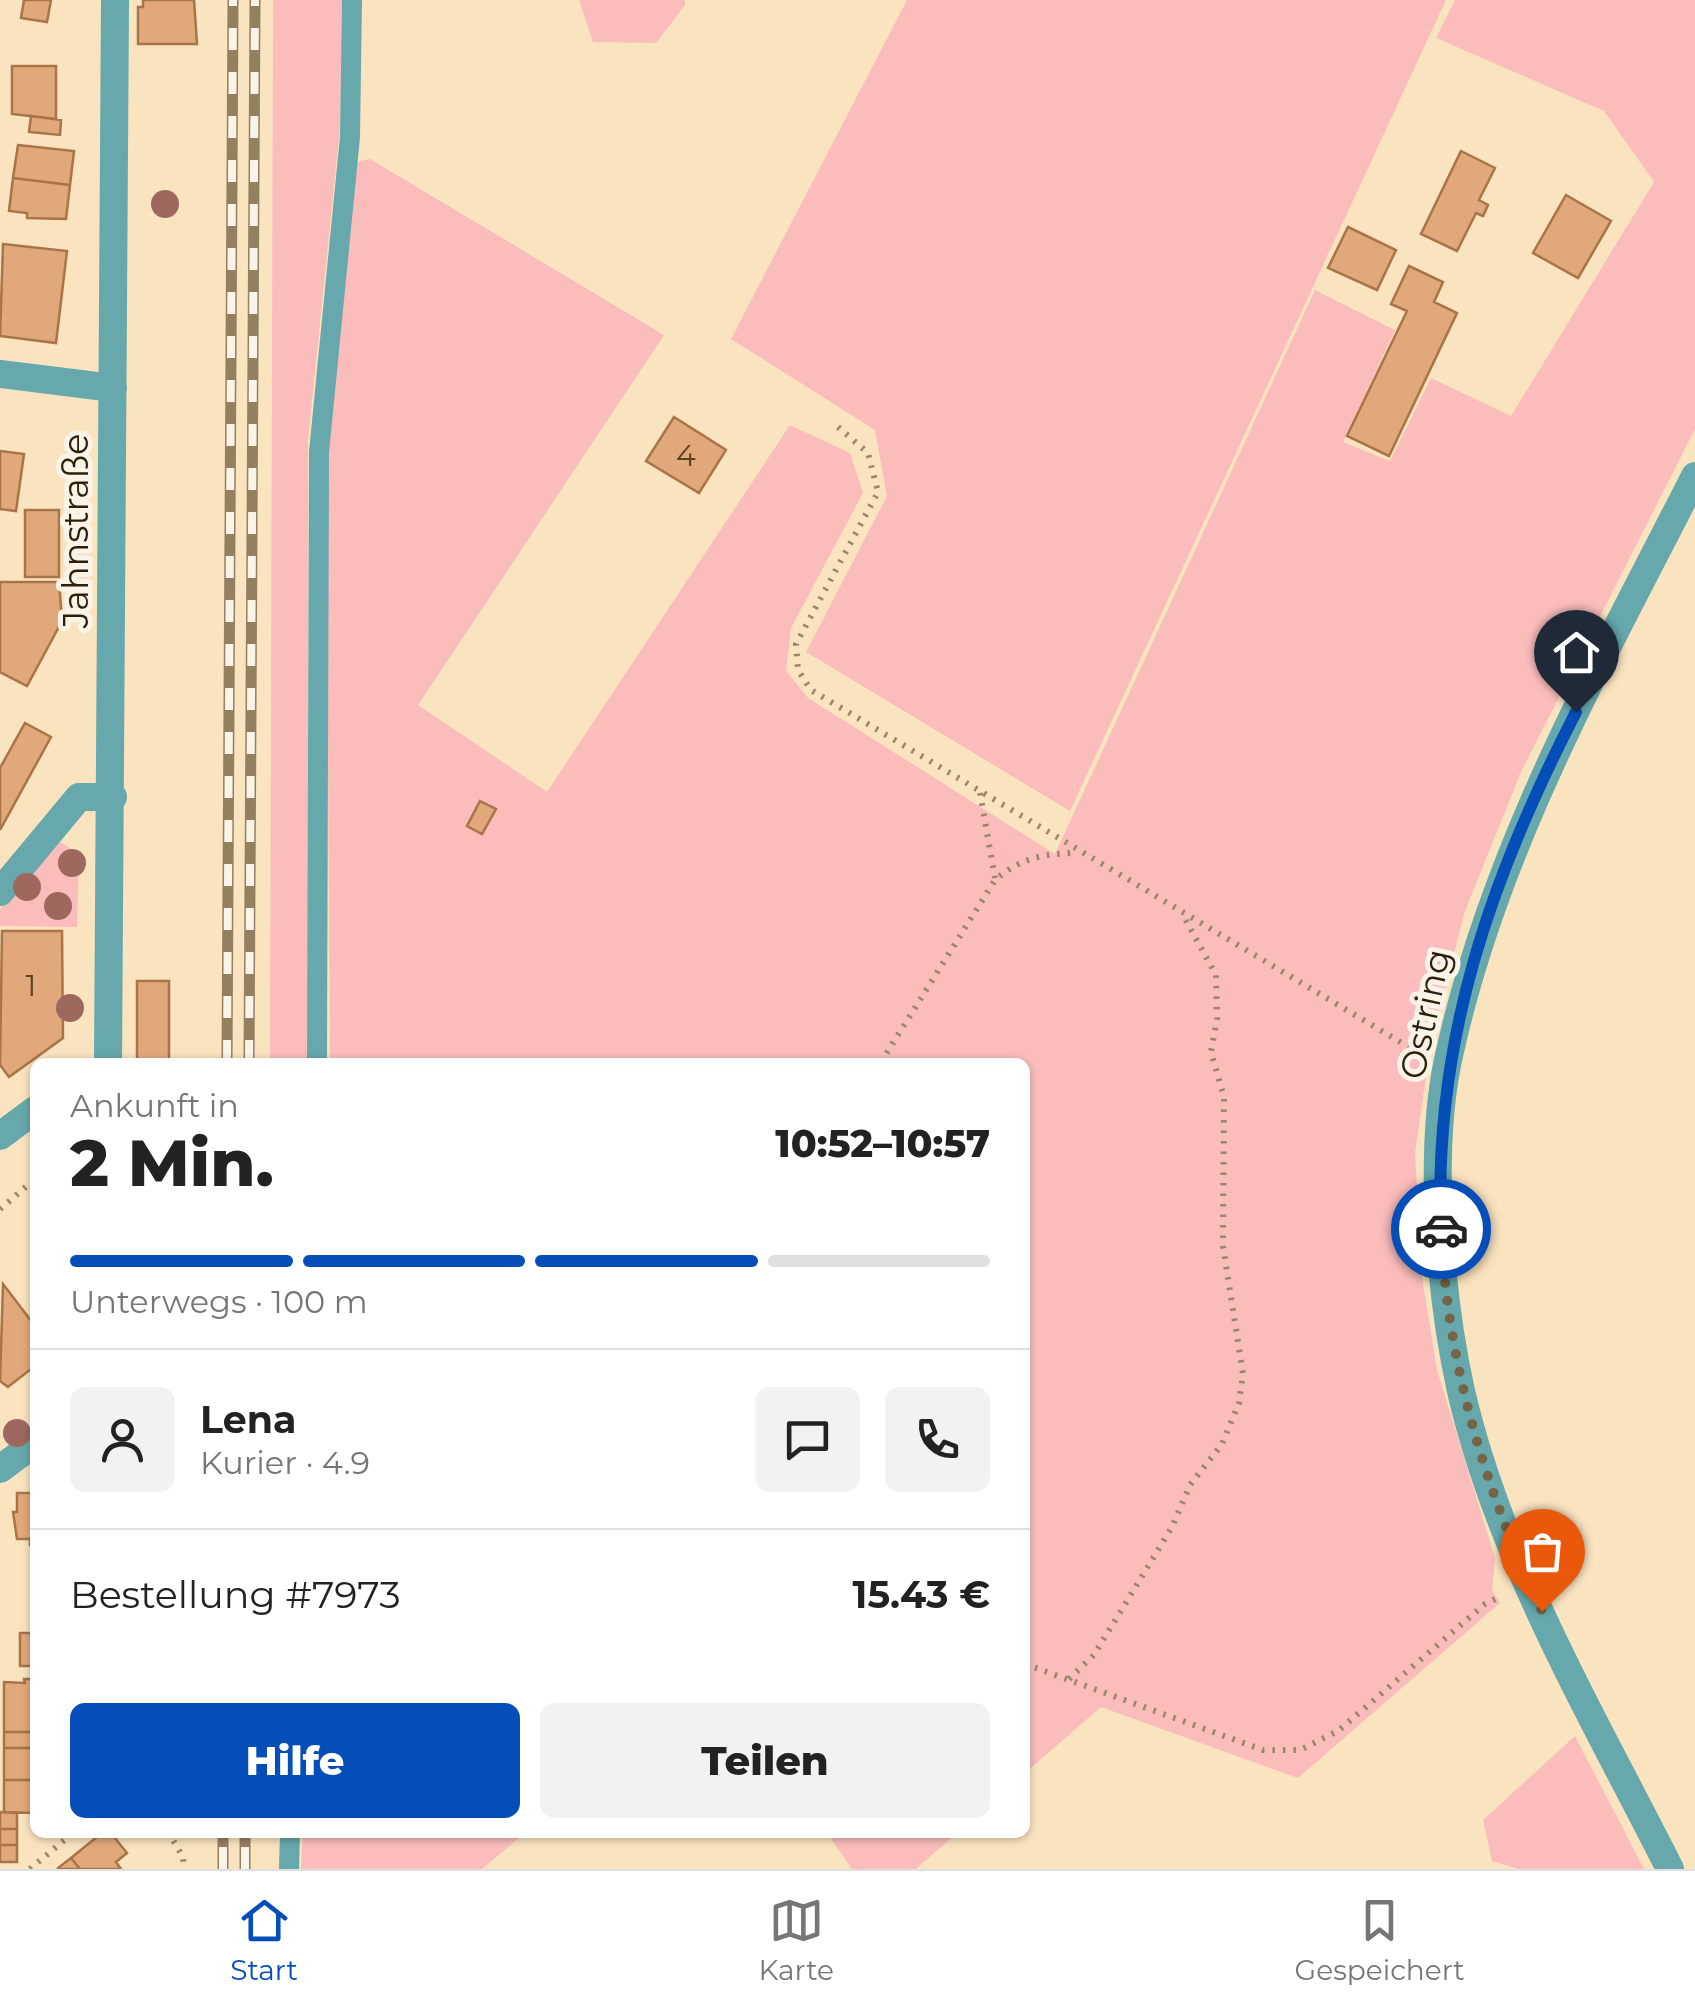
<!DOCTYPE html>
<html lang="de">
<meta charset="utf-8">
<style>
:root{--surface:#fff;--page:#f2f2f2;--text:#222;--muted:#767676;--line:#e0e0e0;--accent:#054eb8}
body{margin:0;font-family:Montserrat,sans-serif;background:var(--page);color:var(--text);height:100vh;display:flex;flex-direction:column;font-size:38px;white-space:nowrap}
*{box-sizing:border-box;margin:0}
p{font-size:32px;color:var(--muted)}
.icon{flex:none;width:55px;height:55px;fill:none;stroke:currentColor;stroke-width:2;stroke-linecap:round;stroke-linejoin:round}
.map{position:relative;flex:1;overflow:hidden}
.sheet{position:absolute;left:30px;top:1058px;width:1000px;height:780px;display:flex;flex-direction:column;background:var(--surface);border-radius:15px;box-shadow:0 2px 8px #0004}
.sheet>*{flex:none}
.pin{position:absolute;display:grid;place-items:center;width:85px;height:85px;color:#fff;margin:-102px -42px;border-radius:50% 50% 50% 0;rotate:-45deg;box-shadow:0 0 10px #0007}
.pin .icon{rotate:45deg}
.courier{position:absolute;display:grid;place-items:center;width:100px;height:100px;margin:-50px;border:8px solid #054eb8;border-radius:50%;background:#fff;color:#222;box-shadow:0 2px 12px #0007}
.overview em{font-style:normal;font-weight:800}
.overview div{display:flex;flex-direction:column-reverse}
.overview{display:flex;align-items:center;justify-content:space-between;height:170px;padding:0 40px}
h1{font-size:65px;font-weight:800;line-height:75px}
.bar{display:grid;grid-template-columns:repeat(4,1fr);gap:15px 10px;align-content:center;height:120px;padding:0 40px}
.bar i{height:12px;border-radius:8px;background:var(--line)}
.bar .current{background:var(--accent)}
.bar p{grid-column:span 4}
.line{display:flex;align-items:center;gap:25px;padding:0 40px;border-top:2px solid var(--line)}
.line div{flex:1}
.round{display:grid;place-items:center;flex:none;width:105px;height:105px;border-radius:15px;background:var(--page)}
.primary-button{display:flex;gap:20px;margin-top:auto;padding:20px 40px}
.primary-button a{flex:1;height:115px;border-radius:15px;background:var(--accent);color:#fff;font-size:40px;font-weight:800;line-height:115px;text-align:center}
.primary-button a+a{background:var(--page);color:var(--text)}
.dock{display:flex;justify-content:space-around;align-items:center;height:140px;border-top:2px solid var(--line);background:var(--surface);font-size:28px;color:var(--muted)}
.dock a{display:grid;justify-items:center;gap:5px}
.dock .current{color:var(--accent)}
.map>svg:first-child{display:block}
.green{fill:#fabdbc}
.building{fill:#e1a97b;stroke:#a97448;stroke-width:2.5}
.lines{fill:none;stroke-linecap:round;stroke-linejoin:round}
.path{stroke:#9a8768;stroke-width:6;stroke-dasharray:2.5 8;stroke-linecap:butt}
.service{stroke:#66a8ac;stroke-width:20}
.minor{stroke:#66a8ac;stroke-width:28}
.rail-casing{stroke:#938061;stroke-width:11}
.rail{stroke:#faf3e7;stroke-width:8;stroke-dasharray:22;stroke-linecap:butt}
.tree{fill:#9e685f}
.done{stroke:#756446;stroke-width:10;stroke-dasharray:0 18}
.route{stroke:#054eb8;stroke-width:12}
.labels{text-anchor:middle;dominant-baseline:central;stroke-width:10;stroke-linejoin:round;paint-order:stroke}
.number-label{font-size:30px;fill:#5a4222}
.street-label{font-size:35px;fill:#2d1f05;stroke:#faf3e7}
</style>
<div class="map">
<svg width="1695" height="1869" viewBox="0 0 1695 1869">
<rect width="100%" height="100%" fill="#fae3bf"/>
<path class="green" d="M273,0H342L340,128L308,441V1062H270Z
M579,0H685V5L656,43L593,42Z
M907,0H1446L1070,811L806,652L887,496L875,430L731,339Z
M1455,0H1695V429L1521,772L1465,911L1431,1042L1415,1153L1422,1278L1437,1370L1495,1558L1492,1590L1500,1603L1298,1778L1101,1707L1025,1773V1062H330L326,467L355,173L358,162L370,159L664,335L418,705L547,792L790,425L850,453L863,493L791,628L786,671L808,698L1055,854L1315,290L1395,330L1343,442L1390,461L1431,378L1511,416L1654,182L1604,111L1436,38Z
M56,839L79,854L77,927L0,926V910Z
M1575,1736L1644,1869H1518L1492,1861L1483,1820Z
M303,1833V1832L525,1833L482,1869H301Z
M827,1833H957L916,1869H852Z"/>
<path class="building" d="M24,0H51L47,22L21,18Z
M143,0H194L197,44H138V7H143Z
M12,66H56V119L12,114Z
M31,116L61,120L60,135L29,132Z
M18,145L74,151L70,185L13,178Z
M1461,151L1495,168L1479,200L1488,205L1483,216L1476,213L1457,251L1421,234Z
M13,178L70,185L66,219L27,218V213L9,211Z
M1566,195L1611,221L1578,278L1533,253Z
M1348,227L1396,250L1377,290L1328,268Z
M3,244L67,251L56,343L0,336Z
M1409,266L1443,282L1434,302L1457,313L1389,456L1347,436L1407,311L1391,304Z
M674,417L726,450L699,493L646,461Z
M0,451L24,454L16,511L0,509Z
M25,510H59V577H25Z
M0,582H59L62,621L27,686L0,672Z
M25,723L51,737L0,830V768Z
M480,801L496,809L482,834L467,826Z
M2,931H62L63,1038L9,1077L0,1065Z
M137,981H169V1062H137Z
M3,1284L35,1326V1366L8,1387L0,1381Z
M17,1493H35V1546L30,1545V1539H17L13,1512H17Z
M20,1633H35V1666H20Z
M24,1679H35V1732H4V1682L25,1683Z
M4,1732H35V1748H4Z
M4,1748H35V1780H4Z
M4,1780H35V1813L4,1812Z
M0,1812L17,1813V1829H0Z
M0,1829H17V1845H0Z
M103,1832H110L127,1853L116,1862L121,1869H80L71,1858Z
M0,1845H17V1862H0Z
M71,1858L80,1869H59L58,1868Z"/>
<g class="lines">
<path class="path" d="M838,427L868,453L878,492L796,644L798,670L811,690L1422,1055
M980,793L995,878
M881,1062L995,880C1021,858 1041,854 1075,853
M0,1209L35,1179
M1025,1664L1263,1750H1300L1338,1731L1485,1604L1500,1597
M1069,1679L1094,1655L1172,1527L1190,1485L1222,1444L1239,1403L1243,1374L1223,1246L1224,1097L1211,1052L1217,1019L1216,975L1184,917
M168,1832L183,1857L184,1869
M30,1869L74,1832"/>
<path class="service" d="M317,1062L319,452L350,137L352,0
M289,1869L290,1832"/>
<path class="minor" d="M0,374L113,388
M0,892L79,797H113
M108,1062L115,0
M0,1136L35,1110
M0,1469L35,1443
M1670,1869C1593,1716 1500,1560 1461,1391C1440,1296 1428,1155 1448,1060C1493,850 1599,665 1695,476"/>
<g class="rail-casing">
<path id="rail" d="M227,1062L233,0
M249,1062L255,0
M223,1869V1832
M245,1869V1832"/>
</g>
<use href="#rail" class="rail"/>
</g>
<g class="tree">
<circle cx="165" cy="204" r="14"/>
<circle cx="72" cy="863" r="14"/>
<circle cx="27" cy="887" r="14"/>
<circle cx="58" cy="906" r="14"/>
<circle cx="70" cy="1008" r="14"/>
<circle cx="17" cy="1433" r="14"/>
</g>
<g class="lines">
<path class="done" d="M1441,1229C1447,1363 1485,1490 1542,1611"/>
<path class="route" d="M1441,1229C1433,1041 1491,877 1576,712"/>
</g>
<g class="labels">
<g class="number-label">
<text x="686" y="455">4</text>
<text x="31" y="985">1</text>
</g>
<g class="street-label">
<text transform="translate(75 531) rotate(-90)">Jahnstraße</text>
<text transform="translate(1425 1014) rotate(-78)">Ostring</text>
</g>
</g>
</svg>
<div class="pin" style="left:1542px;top:1611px;background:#ea580c"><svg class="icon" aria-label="bag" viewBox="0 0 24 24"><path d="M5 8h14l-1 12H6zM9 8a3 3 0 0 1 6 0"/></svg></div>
<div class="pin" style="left:1576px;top:712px;background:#1f2937"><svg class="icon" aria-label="home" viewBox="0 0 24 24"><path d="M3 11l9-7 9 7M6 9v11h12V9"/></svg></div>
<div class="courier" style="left:1441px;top:1229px"><svg class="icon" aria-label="car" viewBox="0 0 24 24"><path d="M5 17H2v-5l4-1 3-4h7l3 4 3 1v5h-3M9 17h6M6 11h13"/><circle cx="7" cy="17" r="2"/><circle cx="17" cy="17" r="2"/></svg></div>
<section class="sheet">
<div class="overview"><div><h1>2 Min.</h1><p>Ankunft in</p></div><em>10:52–10:57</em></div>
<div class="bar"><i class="current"></i><i class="current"></i><i class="current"></i><i></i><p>Unterwegs · 100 m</p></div>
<div class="line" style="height:180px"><a class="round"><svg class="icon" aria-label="person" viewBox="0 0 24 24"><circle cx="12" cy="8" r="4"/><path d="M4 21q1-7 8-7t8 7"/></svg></a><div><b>Lena</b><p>Kurier · 4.9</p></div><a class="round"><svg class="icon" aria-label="chat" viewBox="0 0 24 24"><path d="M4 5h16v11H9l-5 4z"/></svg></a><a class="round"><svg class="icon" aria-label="phone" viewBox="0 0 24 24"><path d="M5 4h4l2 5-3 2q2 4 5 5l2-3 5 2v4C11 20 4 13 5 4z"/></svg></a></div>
<div class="line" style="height:130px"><div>Bestellung #7973</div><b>15.43 €</b></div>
<div class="primary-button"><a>Hilfe</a><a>Teilen</a></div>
</section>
</div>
<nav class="dock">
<a class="current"><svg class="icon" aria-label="home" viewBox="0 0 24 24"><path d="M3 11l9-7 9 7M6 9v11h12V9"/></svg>Start</a>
<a><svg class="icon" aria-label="map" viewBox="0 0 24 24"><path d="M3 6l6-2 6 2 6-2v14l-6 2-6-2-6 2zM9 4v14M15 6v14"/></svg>Karte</a>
<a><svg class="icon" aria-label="saved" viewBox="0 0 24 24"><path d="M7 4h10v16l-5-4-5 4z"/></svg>Gespeichert</a>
</nav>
